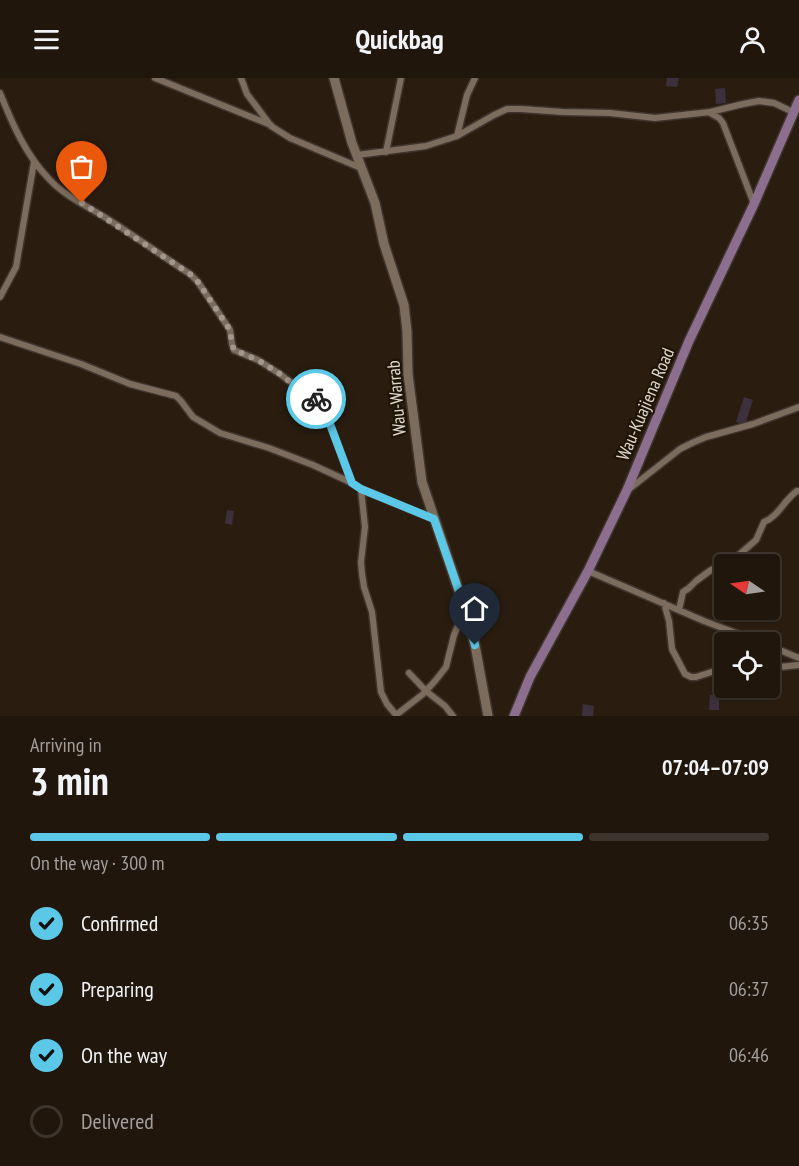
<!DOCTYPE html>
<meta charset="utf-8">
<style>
:root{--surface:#20160c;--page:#2d231a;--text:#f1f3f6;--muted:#a29f9d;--line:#3d352d;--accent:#5bc8e7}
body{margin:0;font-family:"PT Sans Narrow",sans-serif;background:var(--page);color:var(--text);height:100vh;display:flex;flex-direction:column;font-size:22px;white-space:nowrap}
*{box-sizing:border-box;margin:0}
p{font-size:20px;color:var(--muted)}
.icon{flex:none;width:33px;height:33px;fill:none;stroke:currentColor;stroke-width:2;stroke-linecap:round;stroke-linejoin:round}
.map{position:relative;height:638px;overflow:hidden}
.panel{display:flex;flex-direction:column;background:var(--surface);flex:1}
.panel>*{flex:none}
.needle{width:39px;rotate:283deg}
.controls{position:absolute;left:714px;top:476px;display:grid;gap:12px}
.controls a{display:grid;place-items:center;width:66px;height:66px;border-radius:6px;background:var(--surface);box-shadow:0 2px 4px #0004,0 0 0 2px var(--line);font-size:30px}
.pin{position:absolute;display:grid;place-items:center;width:51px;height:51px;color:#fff;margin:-62px -26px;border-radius:50% 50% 50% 0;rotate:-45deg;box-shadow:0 0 6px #0007}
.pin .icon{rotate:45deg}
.courier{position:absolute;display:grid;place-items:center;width:60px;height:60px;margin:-30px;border:4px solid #5bc8e7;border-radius:50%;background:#fff;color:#222;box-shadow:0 2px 8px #0007}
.summary em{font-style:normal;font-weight:700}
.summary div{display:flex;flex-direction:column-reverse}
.summary{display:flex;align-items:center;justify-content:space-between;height:102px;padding:0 30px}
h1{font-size:39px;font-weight:700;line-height:45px}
.bar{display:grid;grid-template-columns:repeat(4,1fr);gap:9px 6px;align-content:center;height:72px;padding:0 30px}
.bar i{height:8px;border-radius:4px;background:var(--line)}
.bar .current{background:var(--accent)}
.bar p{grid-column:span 4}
ol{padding:0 30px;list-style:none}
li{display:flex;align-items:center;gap:18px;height:66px}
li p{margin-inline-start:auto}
li .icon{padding:6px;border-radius:50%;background:var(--accent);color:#111;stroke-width:4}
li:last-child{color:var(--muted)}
li i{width:33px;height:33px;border:3px solid var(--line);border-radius:50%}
header{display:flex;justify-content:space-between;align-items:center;height:78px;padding:0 30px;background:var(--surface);font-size:27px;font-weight:700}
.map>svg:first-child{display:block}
.building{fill:#3e2f3c}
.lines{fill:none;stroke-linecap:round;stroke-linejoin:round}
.street-casing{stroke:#40352e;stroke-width:9}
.secondary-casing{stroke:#40352e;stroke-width:12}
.primary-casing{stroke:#40352e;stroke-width:12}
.street{stroke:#7c6c5d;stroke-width:6}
.secondary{stroke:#7c6c5d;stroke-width:9}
.primary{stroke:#8c6e8f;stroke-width:9}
.done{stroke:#a1978c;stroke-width:6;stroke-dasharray:0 10.8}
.route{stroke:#5bc8e7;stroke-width:8}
.labels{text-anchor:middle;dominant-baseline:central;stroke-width:4.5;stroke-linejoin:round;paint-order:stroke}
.street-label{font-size:18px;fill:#e1d8cf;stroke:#201407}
</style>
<header><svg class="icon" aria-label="menu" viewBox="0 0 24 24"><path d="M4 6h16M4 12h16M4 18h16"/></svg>Quickbag<svg class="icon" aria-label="person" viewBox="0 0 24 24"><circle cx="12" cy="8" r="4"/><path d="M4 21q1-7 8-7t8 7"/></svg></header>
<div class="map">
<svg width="799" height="638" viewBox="0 0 799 638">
<rect width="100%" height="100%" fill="#2a1d10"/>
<path class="building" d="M667,0H679L677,9L666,8Z
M725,10L726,25L716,26L715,11Z
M744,319L753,322L745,347L736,344Z
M227,432L234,433L232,447L225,445Z
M710,617H719V632H709Z
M583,626L594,628L593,638H582Z"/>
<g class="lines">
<g class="street-casing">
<path id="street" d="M155,0L271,47
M241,0L247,16L271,48L290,60L361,90
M0,15C12,45 26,78 50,102C65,118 87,128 106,140C135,158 162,178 190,196L198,204L230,252L232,266L234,272L258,282L280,296L289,303L304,310L324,330L352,405
M710,35L719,40L723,45L754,126
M457,58L467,17L475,0
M386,74L401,0
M357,77L426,68L457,58L494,37L507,31H521L563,34L610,35L655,40L710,34L743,26L759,23L774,25L793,34
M0,219L16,189L34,84
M0,259L81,286L130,306L176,318L181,323L193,339L220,355L269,370L313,387L352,405L361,411L434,441
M361,411L365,449L361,484L362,496L364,509L372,534L381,614L387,626L397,638
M628,412L680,371L694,364L706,359L753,346L799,329
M588,493L704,543L760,564
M664,525L669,543L672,571L685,596L691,599H696L724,590
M679,532L683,514L689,510L696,503L711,492L732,482L741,475L756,462L764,444C779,438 784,422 797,413
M770,568L799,580
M770,590L799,587
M409,595L426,613L445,628L453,638
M396,637L423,616L435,603L446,589L454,557L465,531"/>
</g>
<g class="secondary-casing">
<path id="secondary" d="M334,0L352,65L375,125L384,166L404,227L407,253L408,296L422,404L465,531L475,567L488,638"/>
</g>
<g class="primary-casing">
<path id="primary" d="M514,638L530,599L588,493L627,412L689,263L754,126L799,22"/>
</g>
<use href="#street" class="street"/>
<use href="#secondary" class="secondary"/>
<use href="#primary" class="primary"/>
</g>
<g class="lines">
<path class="done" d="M82,125L190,196L198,204L230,252L232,266L234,272L258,282L280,296L289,303L304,310L316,321"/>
<path class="route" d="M316,321L324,330L352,405L361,411L434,441L460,516L475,567"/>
</g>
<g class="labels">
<g class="street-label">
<text transform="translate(396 320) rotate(-95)">Wau-Warrab</text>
<text transform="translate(645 326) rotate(-67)">Wau-Kuajiena Road</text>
</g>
</g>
</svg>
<div class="controls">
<a><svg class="needle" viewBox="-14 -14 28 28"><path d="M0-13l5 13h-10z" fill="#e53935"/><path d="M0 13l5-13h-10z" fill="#a29f9d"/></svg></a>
<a><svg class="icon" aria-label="locate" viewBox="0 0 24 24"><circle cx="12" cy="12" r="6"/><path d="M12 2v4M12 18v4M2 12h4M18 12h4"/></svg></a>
</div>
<div class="pin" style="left:82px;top:125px;background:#ea580c"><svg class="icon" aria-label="bag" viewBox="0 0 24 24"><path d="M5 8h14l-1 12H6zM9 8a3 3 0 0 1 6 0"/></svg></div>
<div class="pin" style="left:475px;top:567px;background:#1f2937"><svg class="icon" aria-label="home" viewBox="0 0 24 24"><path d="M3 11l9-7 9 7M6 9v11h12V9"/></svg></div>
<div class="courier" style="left:316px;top:321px"><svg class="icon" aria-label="bike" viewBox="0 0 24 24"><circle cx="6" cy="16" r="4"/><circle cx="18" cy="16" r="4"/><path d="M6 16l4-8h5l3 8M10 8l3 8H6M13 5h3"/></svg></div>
</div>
<section class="panel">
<div class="summary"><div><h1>3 min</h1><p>Arriving in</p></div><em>07:04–07:09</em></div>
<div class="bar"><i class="current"></i><i class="current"></i><i class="current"></i><i></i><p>On the way · 300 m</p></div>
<ol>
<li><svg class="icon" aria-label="check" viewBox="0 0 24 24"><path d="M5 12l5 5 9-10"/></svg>Confirmed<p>06:35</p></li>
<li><svg class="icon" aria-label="check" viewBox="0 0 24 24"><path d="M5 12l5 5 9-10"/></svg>Preparing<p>06:37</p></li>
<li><svg class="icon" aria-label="check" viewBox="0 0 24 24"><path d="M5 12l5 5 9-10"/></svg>On the way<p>06:46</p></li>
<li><i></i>Delivered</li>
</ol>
</section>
